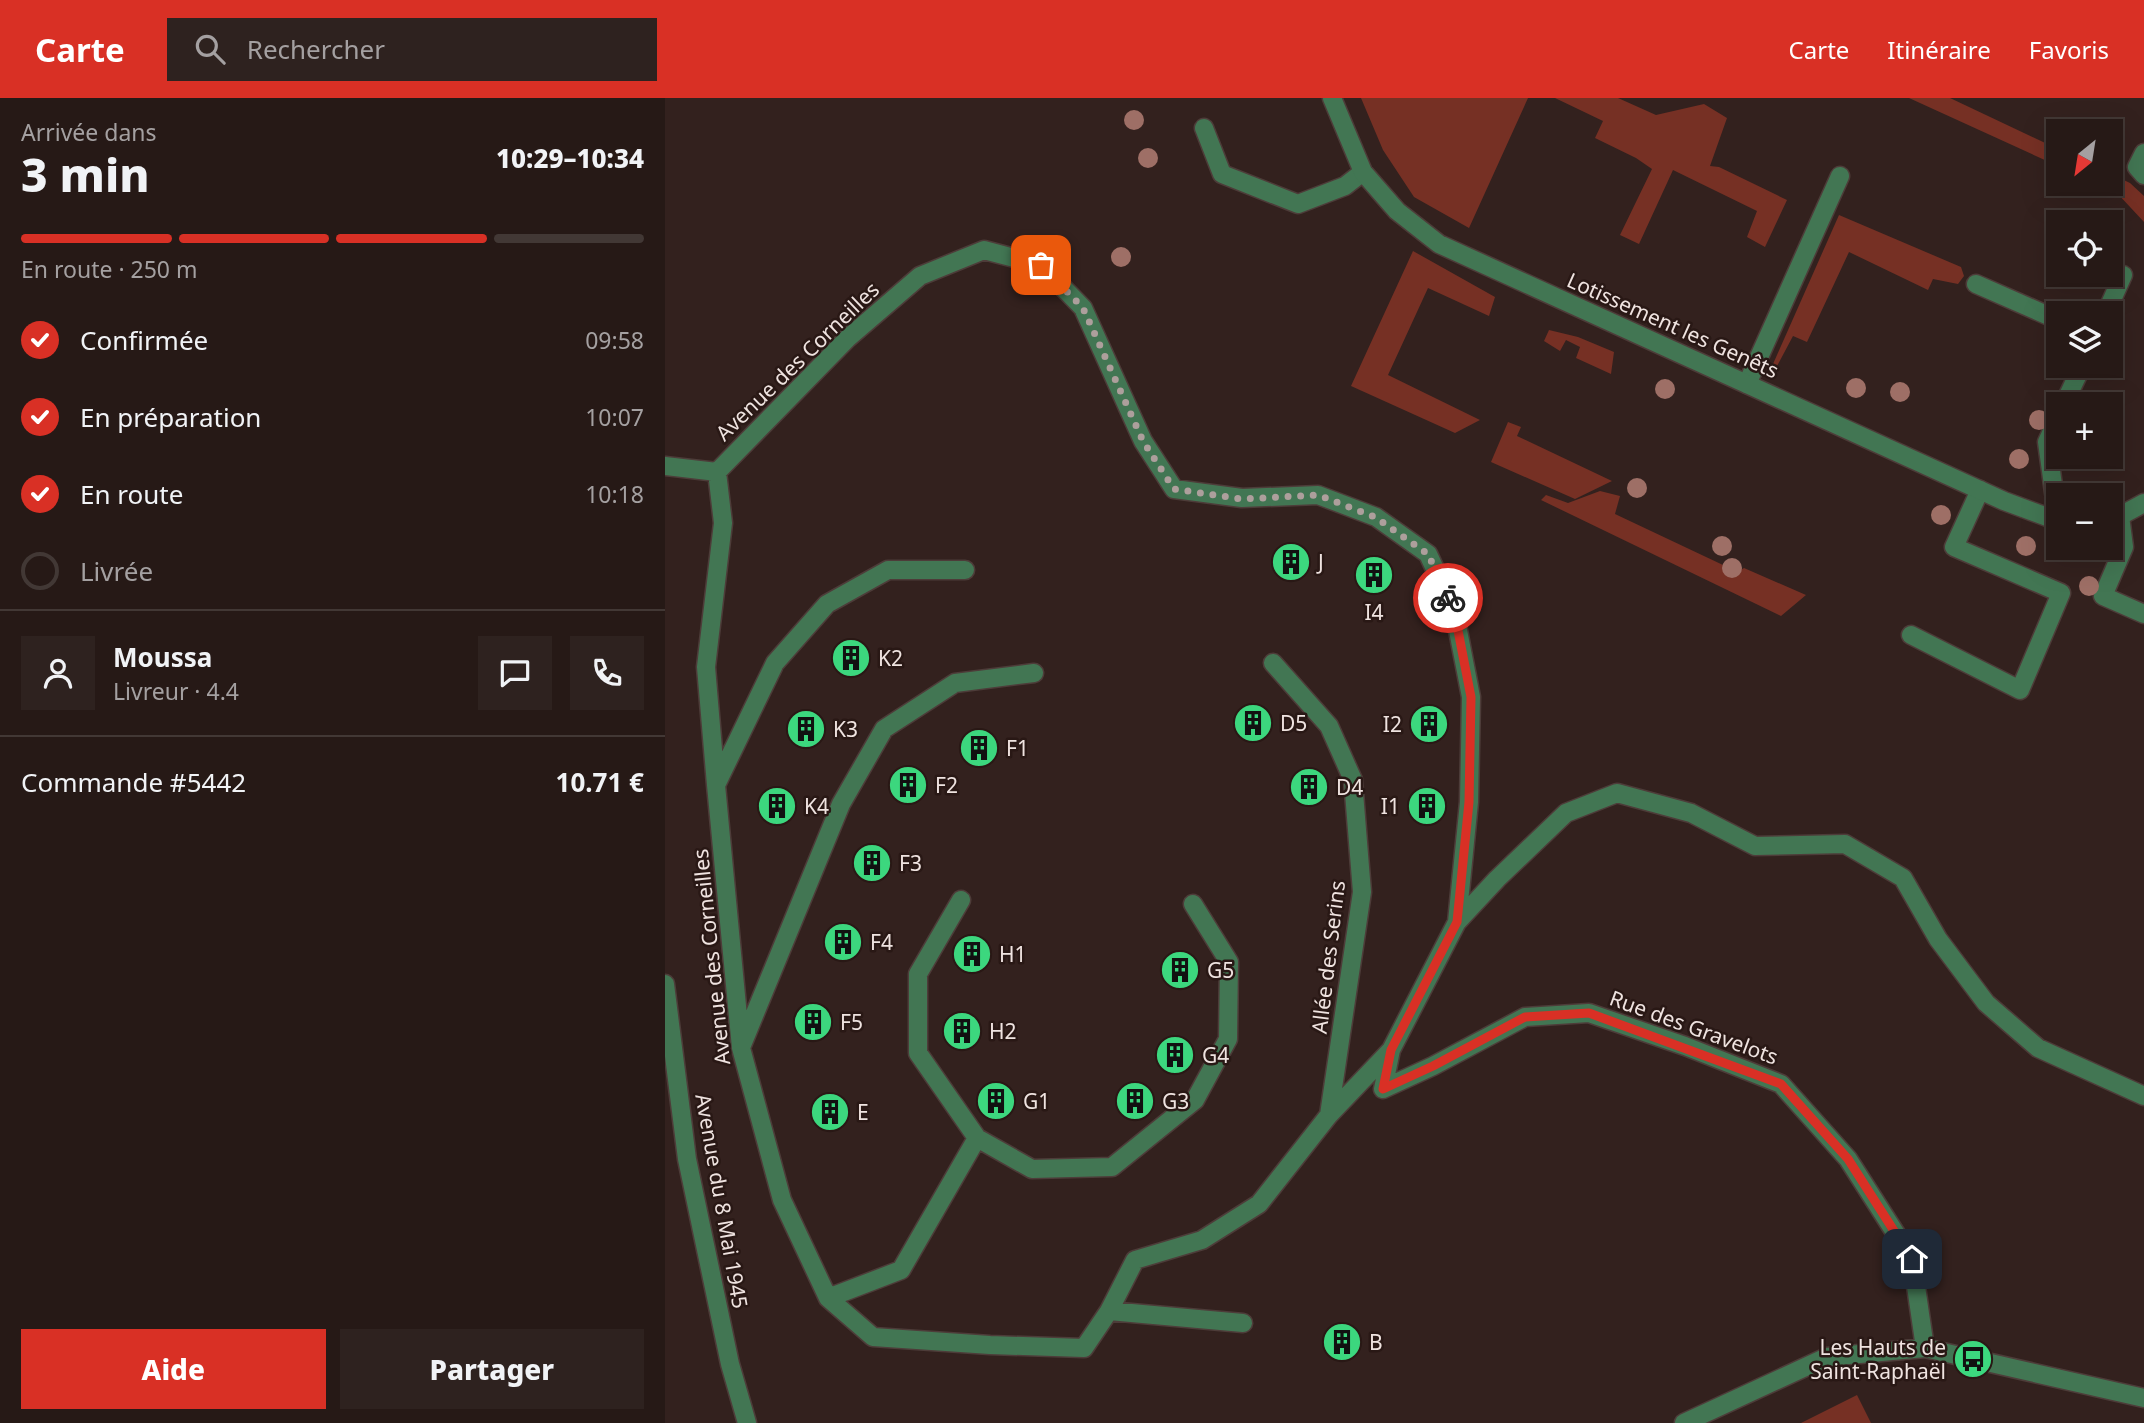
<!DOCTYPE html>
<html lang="fr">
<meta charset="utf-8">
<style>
:root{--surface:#261916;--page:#2e221f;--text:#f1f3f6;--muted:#a4a0a1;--line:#423835;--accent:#d93025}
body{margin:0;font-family:"Noto Sans",sans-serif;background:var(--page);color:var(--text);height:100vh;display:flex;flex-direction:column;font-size:26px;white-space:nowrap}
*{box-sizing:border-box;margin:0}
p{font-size:23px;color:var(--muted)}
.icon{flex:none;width:38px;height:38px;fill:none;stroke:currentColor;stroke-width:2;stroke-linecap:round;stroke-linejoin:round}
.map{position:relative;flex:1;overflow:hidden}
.details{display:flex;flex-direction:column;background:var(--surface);width:665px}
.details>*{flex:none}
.needle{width:46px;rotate:210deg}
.fabs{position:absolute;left:1381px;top:21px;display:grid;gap:14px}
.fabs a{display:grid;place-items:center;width:77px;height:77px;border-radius:0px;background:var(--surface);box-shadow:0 7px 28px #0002,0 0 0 2px var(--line);font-size:35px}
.pin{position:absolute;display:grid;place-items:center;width:60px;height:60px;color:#fff;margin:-30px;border-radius:14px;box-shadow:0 4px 10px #0006}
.courier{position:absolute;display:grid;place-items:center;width:70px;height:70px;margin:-35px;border:5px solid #d93025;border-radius:50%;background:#fff;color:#222;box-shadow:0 2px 9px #0007}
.overview em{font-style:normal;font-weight:800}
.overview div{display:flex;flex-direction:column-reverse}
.overview{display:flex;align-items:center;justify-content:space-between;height:119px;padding:0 21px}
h1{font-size:46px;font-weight:800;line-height:52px}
.bar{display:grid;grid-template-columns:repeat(4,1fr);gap:10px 7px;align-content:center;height:84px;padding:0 21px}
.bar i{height:9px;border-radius:5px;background:var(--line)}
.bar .selected{background:var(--accent)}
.bar p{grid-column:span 4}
.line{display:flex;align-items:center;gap:18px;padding:0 21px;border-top:2px solid var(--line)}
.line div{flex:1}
.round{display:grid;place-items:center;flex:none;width:74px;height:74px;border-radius:0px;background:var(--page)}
ol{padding:0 21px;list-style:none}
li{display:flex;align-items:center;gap:21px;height:77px}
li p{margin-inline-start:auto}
li .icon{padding:7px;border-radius:50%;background:var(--accent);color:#fff;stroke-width:4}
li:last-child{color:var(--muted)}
li i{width:38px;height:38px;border:4px solid var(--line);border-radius:50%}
.cta{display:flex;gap:14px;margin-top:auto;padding:14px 21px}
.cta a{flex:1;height:80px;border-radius:0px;background:var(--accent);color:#fff;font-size:28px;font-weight:800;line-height:80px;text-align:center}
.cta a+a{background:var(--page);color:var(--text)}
header{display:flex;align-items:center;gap:42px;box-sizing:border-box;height:98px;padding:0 35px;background:var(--accent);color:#fff}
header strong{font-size:33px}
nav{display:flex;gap:38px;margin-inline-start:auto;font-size:24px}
.search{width:490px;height:63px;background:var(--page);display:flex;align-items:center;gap:18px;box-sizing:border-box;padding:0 24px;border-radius:0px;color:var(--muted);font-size:26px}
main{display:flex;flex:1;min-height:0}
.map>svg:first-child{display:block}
.green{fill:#763024}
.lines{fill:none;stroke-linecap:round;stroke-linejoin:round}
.service-casing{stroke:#4d3c39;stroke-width:21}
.minor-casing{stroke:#4d3c39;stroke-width:21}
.service{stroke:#427653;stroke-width:18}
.minor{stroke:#427653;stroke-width:18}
.tree{fill:#9e6f66}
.done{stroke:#ad9f9c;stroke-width:7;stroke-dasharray:0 12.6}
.route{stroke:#d93025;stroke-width:9}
.labels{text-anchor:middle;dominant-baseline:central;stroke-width:5;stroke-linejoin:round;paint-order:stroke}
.street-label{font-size:21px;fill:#efe3e0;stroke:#291815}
.poi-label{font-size:21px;fill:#efe3e0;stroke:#291815;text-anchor:start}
</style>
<header>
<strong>Carte</strong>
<div class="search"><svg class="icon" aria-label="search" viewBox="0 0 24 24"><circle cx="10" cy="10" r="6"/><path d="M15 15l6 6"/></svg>Rechercher</div>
<nav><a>Carte</a><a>Itinéraire</a><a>Favoris</a></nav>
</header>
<main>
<section class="details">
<div class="overview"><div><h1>3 min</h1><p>Arrivée dans</p></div><em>10:29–10:34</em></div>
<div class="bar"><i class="selected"></i><i class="selected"></i><i class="selected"></i><i></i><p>En route · 250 m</p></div>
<ol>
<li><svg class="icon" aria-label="check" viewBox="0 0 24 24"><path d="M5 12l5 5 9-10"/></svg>Confirmée<p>09:58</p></li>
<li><svg class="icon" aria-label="check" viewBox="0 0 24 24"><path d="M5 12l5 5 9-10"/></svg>En préparation<p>10:07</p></li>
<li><svg class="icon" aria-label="check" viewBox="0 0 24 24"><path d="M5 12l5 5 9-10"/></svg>En route<p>10:18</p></li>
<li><i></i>Livrée</li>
</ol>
<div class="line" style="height:126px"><a class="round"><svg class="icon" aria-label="person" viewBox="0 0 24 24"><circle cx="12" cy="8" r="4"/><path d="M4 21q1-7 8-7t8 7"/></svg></a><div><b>Moussa</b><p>Livreur · 4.4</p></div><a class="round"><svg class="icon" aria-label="chat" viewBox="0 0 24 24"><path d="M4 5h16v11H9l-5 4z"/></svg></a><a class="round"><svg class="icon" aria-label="phone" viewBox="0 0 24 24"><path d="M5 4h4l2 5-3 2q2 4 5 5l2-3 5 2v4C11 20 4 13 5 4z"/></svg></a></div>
<div class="line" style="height:91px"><div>Commande #5442</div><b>10.71 €</b></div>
<div class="cta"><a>Aide</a><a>Partager</a></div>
</section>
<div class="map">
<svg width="1479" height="1325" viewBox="0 0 1479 1325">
<rect width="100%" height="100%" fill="#33211e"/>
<path class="green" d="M696,0H863L804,130L749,99L718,52Z
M890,0H953L991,17L1039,6L1062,20L1045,68L1054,69L1122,102L1100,149L1082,139L1092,113L1008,72L974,146L955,137L987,71L971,60L930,40L938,23Z
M1244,0H1285L1393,51V68Z
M1446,76L1465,85L1479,98V124L1452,95L1432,86H1446Z
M1174,117L1296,169L1299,178L1293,186L1268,181L1263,192L1184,154L1142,244L1128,238L1112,268L1108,266Z
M748,153L830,199L824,218L763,190L723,277L815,322L790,335L686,288Z
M884,232L913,239L949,254L946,276L911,260L915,249L901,242L895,253L879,243Z
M843,324L856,329L852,338L947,383L910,401L826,364Z
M935,393L955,398L950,416L1058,467L1067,477L1079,470L1141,497L1116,518L876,402L881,397L903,405Z
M1192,1297L1206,1325H1136Z"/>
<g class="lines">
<g class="service-casing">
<path id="service" d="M539,30L557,76L633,106L680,88L698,74
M1479,55L1472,69L1479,77
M1311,186L1393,222
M1441,215L1458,177
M1082,286L1175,78
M1399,306L1417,268
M1455,418L1459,449L1438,498L1479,516
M1393,423L1382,344L1393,320
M1246,537L1355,592L1396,495L1289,449L1315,392"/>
</g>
<g class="minor-casing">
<path id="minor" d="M667,0L698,74L732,113L774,146L1339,403L1393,423
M0,368L52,374
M1446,418H1455L1479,405
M608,565L664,628L688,682L697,794L664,1017
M51,687L110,565L162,506L223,472H300
M296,802L253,876V955L312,1040L367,1071L447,1069L530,1002L563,941L564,864L528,806
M0,886L22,1061L65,1266L82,1325
M77,947L176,706L219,631L290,585L369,575
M726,952L664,1017L594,1106L537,1142L470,1162L444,1213L419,1250L325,1247L208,1239L163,1200L117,1102L76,950L51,687L41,569L58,425L52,374L183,240L255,178L319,152L376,167L418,210L478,343L509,391L577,400L653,397L711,419L763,456L789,512L806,599L804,704L792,824
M718,991L726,952L792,824L832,781L901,715L952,695L1026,715L1090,748L1180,746L1238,780L1273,841L1321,905L1373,950L1479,998
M718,991L768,968L860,919L924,915L1020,948L1116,986L1183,1061L1247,1161L1260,1250
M163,1200L236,1172L312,1040
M444,1213L578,1225
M1019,1325L1162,1259L1260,1250L1479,1300"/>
</g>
<use href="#service" class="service"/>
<use href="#minor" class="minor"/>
</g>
<g class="tree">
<circle cx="469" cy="22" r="10"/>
<circle cx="483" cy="60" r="10"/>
<circle cx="456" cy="159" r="10"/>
<circle cx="1191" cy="290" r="10"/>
<circle cx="1000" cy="291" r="10"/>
<circle cx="1235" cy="294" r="10"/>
<circle cx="1374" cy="322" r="10"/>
<circle cx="1354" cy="361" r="10"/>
<circle cx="972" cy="390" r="10"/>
<circle cx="1276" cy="417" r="10"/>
<circle cx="1057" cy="448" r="10"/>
<circle cx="1361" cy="448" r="10"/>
<circle cx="1067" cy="470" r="10"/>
<circle cx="1424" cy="488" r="10"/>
</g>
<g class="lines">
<path class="done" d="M376,167L418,210L478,343L509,391L577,401L653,397L710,419L763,456L783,500"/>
<path class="route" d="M783,500L789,512L806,599L804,704L792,824L726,952L718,991L768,968L860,919L924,915L1116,986L1183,1061L1247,1161"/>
</g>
<defs>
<g id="building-disc" transform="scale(2.0125)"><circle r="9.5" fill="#3cd77e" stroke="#291815"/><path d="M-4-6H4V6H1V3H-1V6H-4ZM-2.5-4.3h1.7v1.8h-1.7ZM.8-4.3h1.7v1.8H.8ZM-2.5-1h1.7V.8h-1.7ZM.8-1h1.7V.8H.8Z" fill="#111"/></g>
<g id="bus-disc" transform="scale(2.0125)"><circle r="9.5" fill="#3cd77e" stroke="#291815"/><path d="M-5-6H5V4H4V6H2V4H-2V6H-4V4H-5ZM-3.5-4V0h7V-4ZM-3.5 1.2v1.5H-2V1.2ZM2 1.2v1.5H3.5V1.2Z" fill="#111"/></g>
</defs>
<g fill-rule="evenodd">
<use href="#building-disc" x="626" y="464"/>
<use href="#building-disc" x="709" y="477"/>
<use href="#building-disc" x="186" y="560"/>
<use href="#building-disc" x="588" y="625"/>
<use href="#building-disc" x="764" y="626"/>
<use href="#building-disc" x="141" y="631"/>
<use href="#building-disc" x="314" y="650"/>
<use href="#building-disc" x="243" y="687"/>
<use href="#building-disc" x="644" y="689"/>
<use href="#building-disc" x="112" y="708"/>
<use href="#building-disc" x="762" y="708"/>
<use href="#building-disc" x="207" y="765"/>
<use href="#building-disc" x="178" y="844"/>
<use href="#building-disc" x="307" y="856"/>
<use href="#building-disc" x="515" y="872"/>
<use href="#building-disc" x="148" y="924"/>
<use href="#building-disc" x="297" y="933"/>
<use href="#building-disc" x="510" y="957"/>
<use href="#building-disc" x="331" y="1003"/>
<use href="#building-disc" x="470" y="1003"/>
<use href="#building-disc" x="165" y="1014"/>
<use href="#building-disc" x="677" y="1244"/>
<use href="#bus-disc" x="1308" y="1261"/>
</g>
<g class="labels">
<g class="street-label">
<text transform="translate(1008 227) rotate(24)">Lotissement les Genêts</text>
<text transform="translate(132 263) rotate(-44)">Avenue des Corneilles</text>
<text transform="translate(46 859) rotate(-96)">Avenue des Corneilles</text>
<text transform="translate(663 859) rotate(-83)">Allée des Serins</text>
<text transform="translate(1029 929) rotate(20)">Rue des Gravelots</text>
<text transform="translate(57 1103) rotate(80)">Avenue du 8 Mai 1945</text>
</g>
<g class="poi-label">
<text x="653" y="464">J</text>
<text x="709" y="514" text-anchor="middle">I4</text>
<text x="213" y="560">K2</text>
<text x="615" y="625">D5</text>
<text x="737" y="626" text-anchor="end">I2</text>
<text x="168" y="631">K3</text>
<text x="341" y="650">F1</text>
<text x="270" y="687">F2</text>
<text x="671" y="689">D4</text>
<text x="139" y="708">K4</text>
<text x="735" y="708" text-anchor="end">I1</text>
<text x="234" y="765">F3</text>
<text x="205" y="844">F4</text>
<text x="334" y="856">H1</text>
<text x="542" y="872">G5</text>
<text x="175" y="924">F5</text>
<text x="324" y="933">H2</text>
<text x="537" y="957">G4</text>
<text x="358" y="1003">G1</text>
<text x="497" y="1003">G3</text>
<text x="192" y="1014">E</text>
<text x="704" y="1244">B</text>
<text x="1281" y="1249" text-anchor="end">Les Hauts de<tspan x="1281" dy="24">Saint-Raphaël</tspan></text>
</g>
</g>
</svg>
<div class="fabs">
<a><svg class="needle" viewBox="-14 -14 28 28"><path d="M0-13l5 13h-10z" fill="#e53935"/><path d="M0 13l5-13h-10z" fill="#a4a0a1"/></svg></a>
<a><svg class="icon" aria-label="locate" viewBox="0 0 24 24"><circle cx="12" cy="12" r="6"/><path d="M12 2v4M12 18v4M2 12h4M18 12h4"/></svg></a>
<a><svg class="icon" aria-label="layers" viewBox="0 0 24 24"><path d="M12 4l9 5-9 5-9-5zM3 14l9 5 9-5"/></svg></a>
<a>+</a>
<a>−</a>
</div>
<div class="pin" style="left:376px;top:167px;background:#ea580c"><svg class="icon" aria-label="bag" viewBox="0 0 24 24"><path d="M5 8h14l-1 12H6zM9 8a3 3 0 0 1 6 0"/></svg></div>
<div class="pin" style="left:1247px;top:1161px;background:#1f2937"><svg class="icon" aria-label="home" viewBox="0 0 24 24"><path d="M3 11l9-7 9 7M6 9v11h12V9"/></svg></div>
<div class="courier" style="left:783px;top:500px"><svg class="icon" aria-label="bike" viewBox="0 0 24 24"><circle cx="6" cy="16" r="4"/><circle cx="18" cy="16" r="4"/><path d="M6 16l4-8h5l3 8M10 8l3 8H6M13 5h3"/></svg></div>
</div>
</main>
